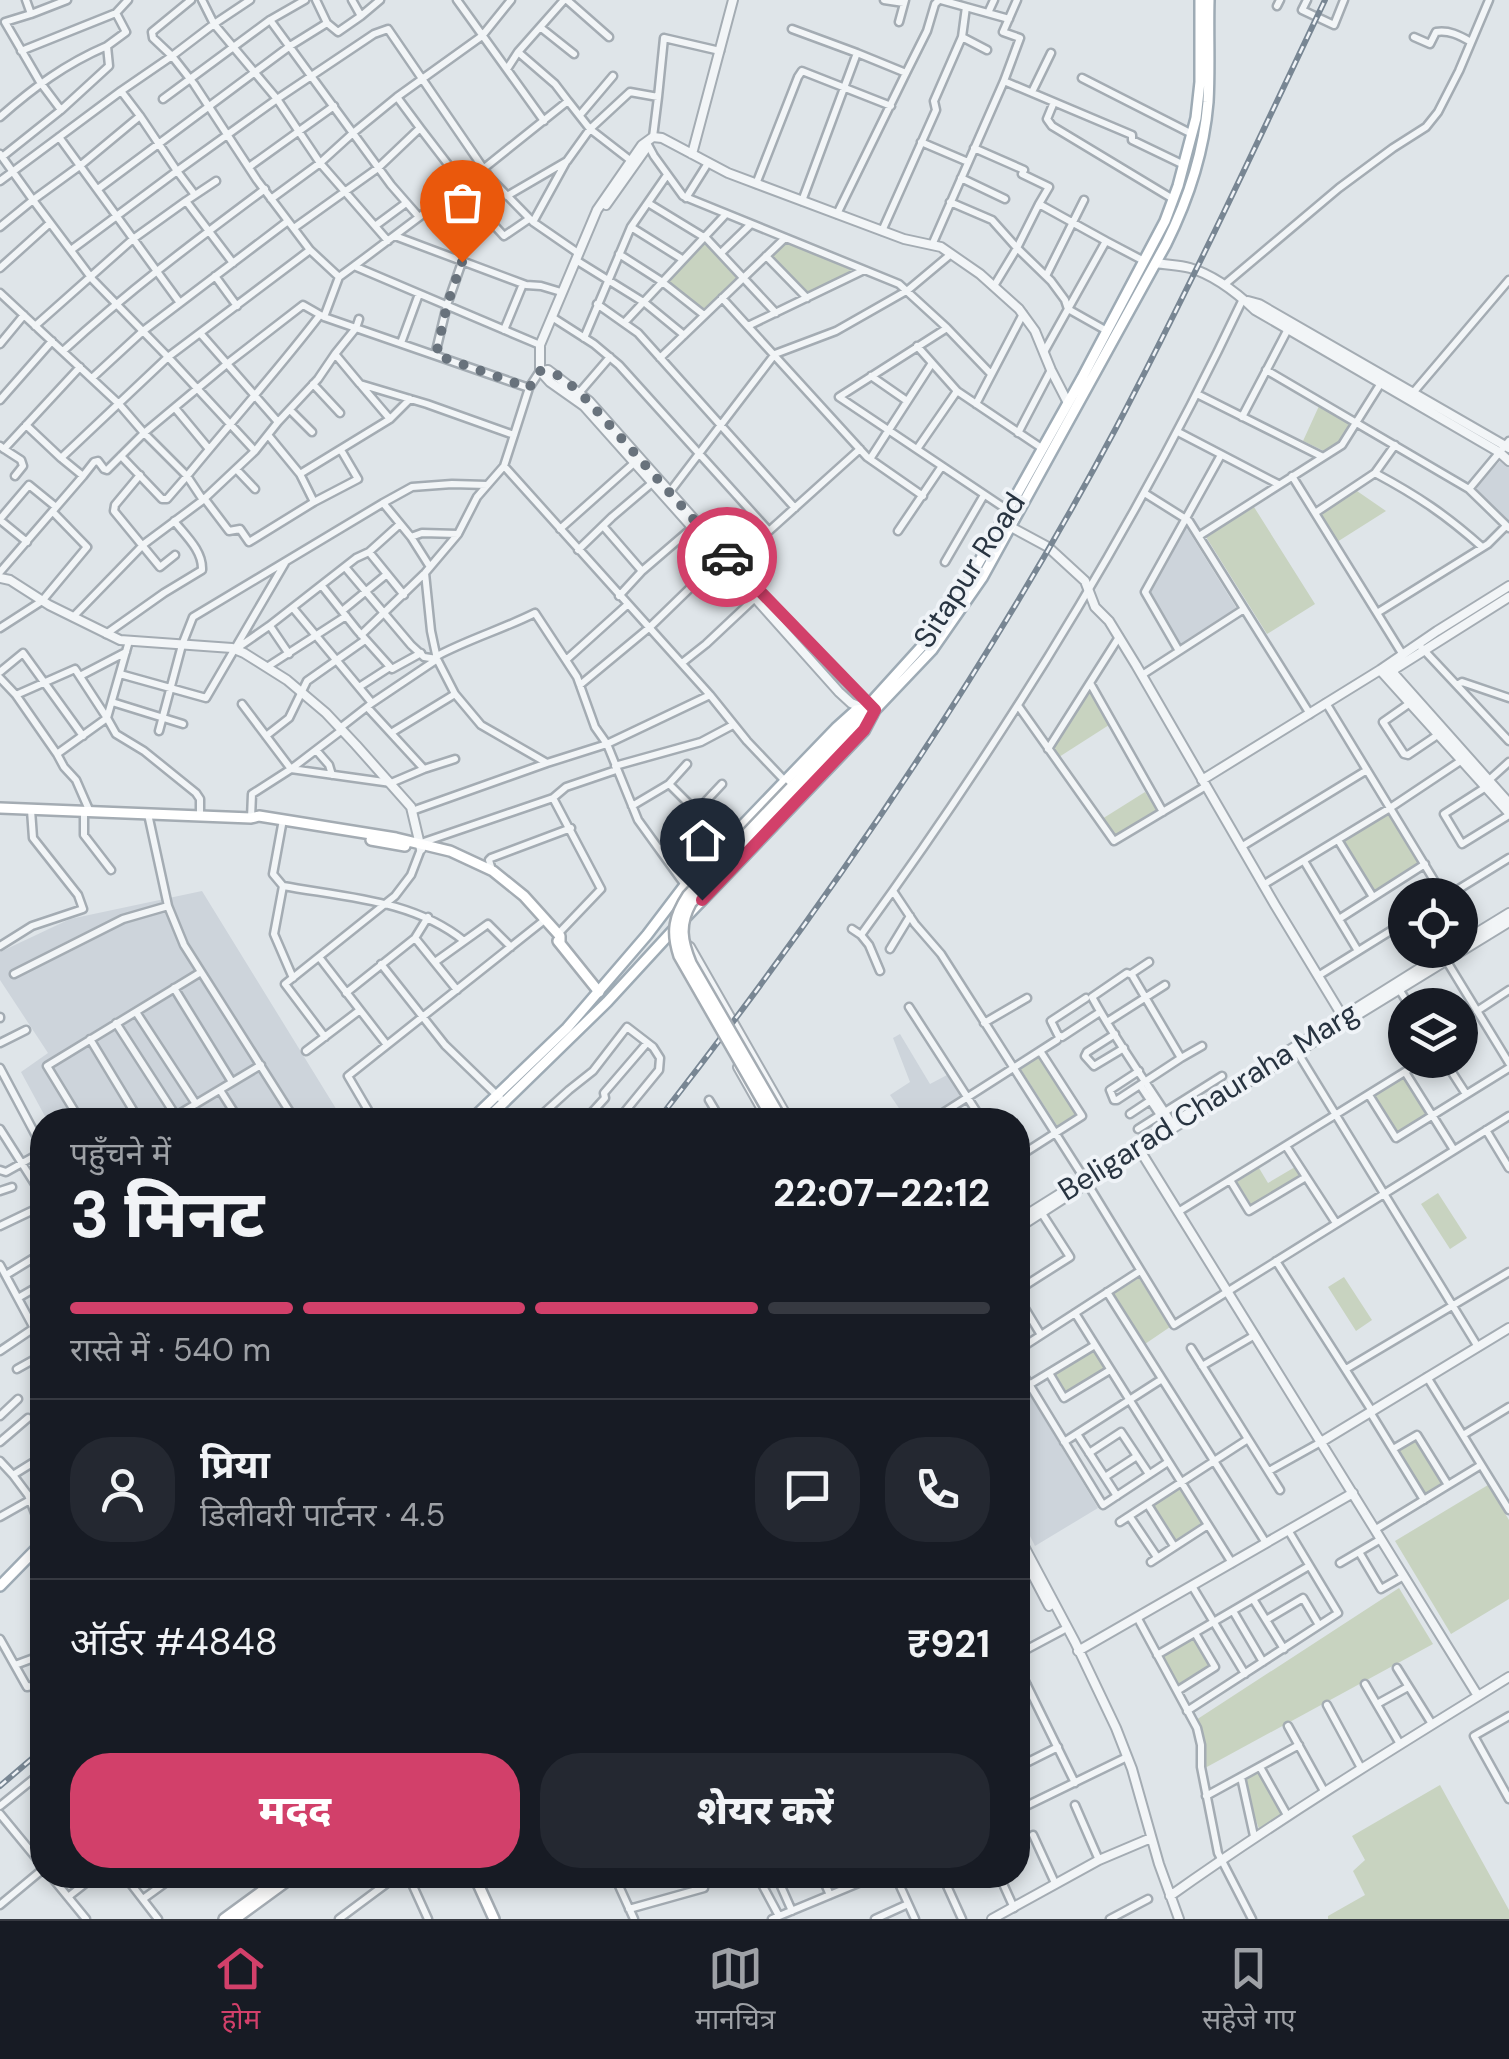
<!DOCTYPE html>
<html lang="hi">
<meta charset="utf-8">
<style>
:root{--surface:#171b24;--page:#242831;--text:#f1f3f6;--muted:#9ea1a6;--line:#363941;--accent:#d2406a}
body{margin:0;font-family:"DM Sans","Noto Sans Devanagari",sans-serif;background:var(--page);color:var(--text);height:100vh;display:flex;flex-direction:column;font-size:38px;white-space:nowrap}
*{box-sizing:border-box;margin:0}
p{font-size:32px;color:var(--muted)}
.icon{flex:none;width:55px;height:55px;fill:none;stroke:currentColor;stroke-width:2;stroke-linecap:round;stroke-linejoin:round}
.map{position:relative;flex:1;overflow:hidden}
.side{position:absolute;left:30px;top:1108px;width:1000px;height:780px;display:flex;flex-direction:column;background:var(--surface);border-radius:40px;box-shadow:0 5px 15px #0003}
.side>*{flex:none}
.tools{position:absolute;left:1388px;top:878px;display:grid;gap:20px}
.tools a{display:grid;place-items:center;width:90px;height:90px;border-radius:50%;background:var(--surface);box-shadow:0 5px 15px #0003;font-size:50px}
.pin{position:absolute;display:grid;place-items:center;width:85px;height:85px;color:#fff;margin:-102px -42px;border-radius:50% 50% 50% 0;rotate:-45deg;box-shadow:0 0 10px #0007}
.pin .icon{rotate:45deg}
.courier{position:absolute;display:grid;place-items:center;width:100px;height:100px;margin:-50px;border:8px solid #d2406a;border-radius:50%;background:#fff;color:#222;box-shadow:0 2px 12px #0007}
.headline em{font-style:normal;font-weight:800}
.headline div{display:flex;flex-direction:column-reverse}
.headline{display:flex;align-items:center;justify-content:space-between;height:170px;padding:0 40px}
h1{font-size:65px;font-weight:800;line-height:75px}
.bar{display:grid;grid-template-columns:repeat(4,1fr);gap:15px 10px;align-content:center;height:120px;padding:0 40px}
.bar i{height:12px;border-radius:8px;background:var(--line)}
.bar .on{background:var(--accent)}
.bar p{grid-column:span 4}
.line{display:flex;align-items:center;gap:25px;padding:0 40px;border-top:2px solid var(--line)}
.line div{flex:1}
.round{display:grid;place-items:center;flex:none;width:105px;height:105px;border-radius:40px;background:var(--page)}
.cta{display:flex;gap:20px;margin-top:auto;padding:20px 40px}
.cta a{flex:1;height:115px;border-radius:40px;background:var(--accent);color:#fff;font-size:40px;font-weight:800;line-height:115px;text-align:center}
.cta a+a{background:var(--page);color:var(--text)}
.dock{display:flex;justify-content:space-around;align-items:center;height:140px;border-top:2px solid var(--line);background:var(--surface);font-size:28px;color:var(--muted)}
.dock a{display:grid;justify-items:center;gap:5px}
.dock .on{color:var(--accent)}
.map>svg:first-child{display:block}
.built{fill:#cdd4db}
.green{fill:#c8d3c0}
.lines{fill:none;stroke-linecap:round;stroke-linejoin:round}
.minor-casing{stroke:#a4acb3;stroke-width:11}
.tertiary-casing{stroke:#a4acb3;stroke-width:12}
.secondary-casing{stroke:#a4acb3;stroke-width:14}
.primary-casing{stroke:#9eabb5;stroke-width:14}
.minor{stroke:#f2f5f7;stroke-width:6}
.tertiary{stroke:#f2f5f7;stroke-width:8}
.secondary{stroke:#fff;stroke-width:9}
.primary{stroke:#fff;stroke-width:9}
.rail-casing{stroke:#788693;stroke-width:6}
.rail{stroke:#eff3f7;stroke-width:2.5;stroke-dasharray:8;stroke-linecap:butt}
.secondary-bridge-casing{stroke:#a4acb3;stroke-width:14;stroke-linecap:butt}
.secondary-bridge{stroke:#fff;stroke-width:9}
.done{stroke:#68727c;stroke-width:10;stroke-dasharray:0 18}
.route{stroke:#d2406a;stroke-width:12}
.labels{text-anchor:middle;dominant-baseline:central;stroke-width:8;stroke-linejoin:round;paint-order:stroke}
.street-label{font-size:30px;fill:#283441;stroke:#eff3f7}
</style>
<div class="map">
<svg width="1509" height="1919" viewBox="0 0 1509 1919">
<rect width="100%" height="100%" fill="#dfe5e9"/>
<path class="built" d="M1502,459L1509,467V522L1475,488Z
M1186,527L1237,609L1181,645L1148,592Z
M202,891L343,1120H47L21,1072L48,1053L0,980V952L70,919Z
M900,1034L930,1084L947,1075L961,1095L922,1120H907L890,1095L910,1082L893,1038Z
M1018,1375L1098,1508L1035,1546L1018,1512Z"/>
<path class="green" d="M704,240L741,276L705,311L666,279Z
M784,242L852,270L808,293L771,255Z
M1319,406L1352,424L1340,441L1324,451L1303,441Z
M1357,491L1386,511L1337,542L1319,515Z
M1254,507L1315,604L1267,634L1206,537Z
M1090,691L1109,725L1059,757L1053,748Z
M1145,792L1157,810L1114,837L1102,819Z
M1388,814L1419,863L1374,891L1343,841Z
M1039,1055L1078,1114L1058,1127L1020,1068Z
M1403,1076L1427,1115L1397,1133L1373,1095Z
M1295,1167L1301,1175L1252,1206L1237,1182L1259,1168L1268,1183Z
M1438,1193L1467,1238L1450,1249L1421,1204Z
M1344,1277L1372,1320L1356,1331L1328,1287Z
M1139,1278L1170,1327L1145,1344L1113,1294Z
M1093,1349L1105,1368L1066,1393L1054,1375Z
M1416,1439L1444,1484L1425,1496L1397,1451Z
M1488,1485L1509,1520V1599L1451,1634L1395,1541Z
M1179,1488L1202,1523L1175,1540L1152,1505Z
M1399,1588L1433,1644L1205,1768V1742L1196,1720Z
M1193,1638L1210,1667L1178,1686L1161,1657Z
M1263,1773L1287,1815L1260,1832L1241,1777Z
M1440,1785L1509,1910V1919H1328V1916L1365,1895L1353,1871L1365,1860L1352,1836Z"/>
<g class="lines">
<g class="minor-casing">
<path id="minor" d="M191,0L152,32L153,38L172,56L214,24L277,99L374,34L388,29L490,178L533,222L578,253
M202,0L214,24L250,0
M316,0L327,23L338,32L361,16
M352,0L361,16L380,0
M457,0L544,121
M564,0L518,52L555,84L568,101
M567,0L609,37
M884,0L904,3
M941,0L966,7
M1017,0L1003,32L1020,38L1004,81L1132,135V140L1184,165
M1307,0L1302,10L1334,25L1344,0
M1277,6L1280,0
M988,13L994,0
M31,14L67,0
M270,20L305,0
M899,22L905,0
M540,27L574,54
M792,29L857,53
M962,37L987,50
M1414,37L1430,44L1436,32C1449,30 1459,35 1471,42
M21,51L116,13
M507,69L518,52
M906,73L927,31L935,4L939,0
M1082,78L1192,134
M1032,92L1051,53
M397,97L482,36L511,0
M163,99L270,20L391,185L419,217
M1054,102L1047,119L1052,126L1173,199
M61,110L109,66L107,46L126,32L116,13L128,0
M580,115L613,76
M140,116L121,91L172,56L194,84L257,180L310,250
M0,117C33,88 65,64 107,46
M59,137L180,303
M653,137L658,97
M921,142L968,162
M647,143L654,156L683,196L899,284L947,328L991,374
M974,148L1024,170L1022,174L1049,187L1039,204L1106,241
M2,157L61,110L40,82L5,22L31,14L26,0
M249,167L334,106
M961,178L1005,199
M0,181L121,91
M756,184L798,77L802,71L891,106
M459,187L504,236L529,219
M98,189L290,46L327,23
M195,195L216,181
M507,196L567,161L590,129L630,92L658,97L664,38L720,51
M686,198L708,163
M271,199L320,163L353,133L397,97L420,128
M802,201L857,53L906,73L837,214
M950,202L992,220L1017,248L1051,281L1065,300L1068,309L1107,331
M648,203L707,239L776,313
M533,222L566,162
M375,226L406,203
M0,227L33,200L0,154
M631,227L682,259
M294,228L378,168L420,128L463,184
M882,231L936,110L934,101L962,37L966,7L1009,19
M395,236L526,285L541,286L561,292
M932,245L1004,81
M71,250L177,171L195,195L186,201L233,263
M721,253L751,224
M619,254L661,281L704,315
M766,256L807,298
M579,262L645,303L684,335
M354,266L483,169L568,101L590,129L630,160
M0,268L50,223
M215,276L237,306
M1046,276L1084,200
M339,277L324,317L529,388L540,371
M1224,285L1339,188L1393,148L1426,127L1438,112L1459,71L1489,0
M994,286L1017,248L1039,204
M0,293L119,404L144,433L107,470L104,469L98,461L94,462L83,476
M722,298L867,457L923,496
M597,304L638,333L795,508
M320,315C278,370 231,422 187,476L144,433L228,363L303,305L324,317
M359,319L356,328L335,354L360,384L427,404L514,435L529,388
M555,319L594,344L619,365L769,531L860,449
M624,323L726,214
M35,326L133,239L186,201
M748,326L864,270
M947,328L839,397L1009,511
M504,330L523,284
M200,333L278,422L255,451
M584,338L631,227L667,175
M401,343L419,294
M0,344L24,315
M917,346L957,391L1043,449
M63,351C127,292 195,241 265,189
M1044,352L1106,241L1144,261
M435,355L447,305L462,262
M660,358L785,238
M1266,370L1469,489L1509,528
M871,376L907,401
M92,378L143,331L288,221
M313,384L340,413
M361,385L390,419L410,399
M579,393L610,357
M1197,394L1321,456
M1412,394L1509,280
M0,400L52,341
M976,404L1023,314
M175,408L209,449
M290,410L312,432
M1242,417L1288,329
M278,422L318,379L335,354
M26,425L61,458
M1178,432L1278,484
M1018,433L1051,370
M268,435L300,474
M0,446L4,449L80,367
M4,449L21,460L23,466L15,476
M917,449L957,391
M121,456L162,499H167L187,476L203,500
M870,459L932,363
M504,466L710,695
M236,469L255,489
M1375,473C1418,496 1446,515 1482,547
M140,475L115,505L114,511L160,567L175,555
M1292,476L1403,655
M1469,489L1509,441
M669,493L775,354L836,331L908,290L951,254
M1146,494L1189,521L1310,714
M204,498L229,531L240,529L249,542L314,502L300,474L390,419
M314,502L358,479L341,450
M383,503L412,487L452,484L487,485
M1315,513L1375,473L1395,445
M0,519L29,485L56,507
M0,520L27,542
M603,526L642,571
M560,529L634,463
M898,531L942,466
M458,534L425,573L431,631L437,659L455,694L481,725L547,763L607,744L710,695L747,741L785,781
M1199,536L1342,445L1381,383
M411,537L430,567
M578,550L612,517L652,483
M369,552L404,595
M945,562L984,495
M345,567L411,645L424,657L437,659
M0,572L83,476L61,458L168,357L93,280L33,200L81,165L140,116L177,171L277,99L320,163L388,241
M322,586L357,630L392,669L421,653
M619,596L642,571L692,528
M293,608L372,703L340,728
M342,611L387,574
M1377,613L1488,544L1506,526
M73,617L144,544L203,500L255,451L168,357L310,250L339,277L354,266L540,345
M270,626L289,654
M0,628L42,601L87,547L53,512
M106,634L164,593L202,570C203,551 186,536 174,521
M361,635L424,574
M129,641L107,718L116,734L144,751L196,793L200,799V816
M1421,647L1509,741
M236,649L269,626L356,558L369,552L400,524
M1179,651L1145,592L1221,455
M437,656C469,639 503,629 535,613L577,677L595,727L607,744L638,820L685,885
M566,660L627,605
M682,663L706,644L755,598
M267,667L346,616
M0,672L23,653L83,736
M120,674L206,698L285,563
M1142,675L1244,609
M80,676L126,652
M0,678L16,695L75,669L107,718L57,754L16,695
M1090,683L1163,812
M580,685L650,627L720,559
M1457,685L1462,682L1509,698
M359,687L390,667
M112,702L183,724
M372,703L436,660
M1326,703L1443,895
M1410,703L1383,722L1404,754L1408,755L1439,734
M242,704L291,769L391,783L424,769L367,707
M1019,707L1114,841L1206,786
M159,731L182,645L193,617L383,503L411,537L422,533L458,534L477,497L504,466L514,435
M391,733L455,694
M266,736L289,718L307,681L365,640
M1048,749L1119,637
M316,750L329,765L332,775
M57,754L64,767L76,780L90,812
M615,766L701,742L733,725
M424,769L455,759
M1488,781L1509,762
M669,784L696,811
M1486,787L1444,814L1462,844L1509,815
M553,798L566,787L616,770
M632,806L669,784L687,764
M412,811L547,763
M84,812V835L111,870
M148,814L168,906
M251,818L252,794L291,769L342,730
M282,825L273,874L283,886C344,897 414,900 464,941
M1338,840L1373,897
M421,843L553,798L601,889L558,934
M1241,847L1367,770
M660,850L722,784
M1304,861L1358,951
M492,870L489,860L491,858L571,828
M1263,885L1390,808L1465,758
M283,886L274,934L293,978
M893,891L915,924L941,954L1084,1178L1174,1325L1509,1116
M1449,895L1509,858
M1339,919L1425,864
M1460,922L1470,939
M852,929L861,935
M415,938L457,990
M0,946L32,926L83,909L78,895L33,838L31,810
M890,949L910,916
M319,957L387,1045
M1446,960L1509,1063
M435,962L488,924L511,947
M381,964L445,1045L504,1102
M880,971L869,945L861,935C1008,733 1136,526 1243,299
M14,974L123,919L168,906L184,945L295,1120
M1131,974L1149,962
M1318,976L1405,922
M174,988L232,1082
M1399,989L1409,1005
M346,993L415,938L428,917
M1086,998L1051,1021L1058,1035L1062,1037L1100,1012
M909,1007L982,1120
M1477,1011L1509,990
M136,1012L196,1104
M0,1017V1018
M1107,1022L1165,985
M116,1023L176,1116
M984,1023L1027,998
M1115,1034L1087,1052L1085,1056L1094,1066L1124,1048
M325,1037L285,984L395,896L411,875L421,849
M90,1039L139,1120
M0,1043L26,1030
M1296,1050L1478,1347
M306,1051L360,1010
M1181,1058L1202,1046
M1444,1060L1466,1094
M0,1068L42,1147
M1139,1071L1110,1090L1114,1100H1117L1181,1058L1132,975L1127,973L1092,997C1116,1041 1147,1083 1174,1126
M1405,1072L1454,1150
M220,1090L239,1120
M1369,1095L1396,1138L1509,1068
M709,1100L721,1120
M368,1110L348,1076L542,922
M1130,1114L1151,1100
M1160,1115L1222,1076
M80,1120L47,1066L201,972
M169,1120L261,1065
M536,1120L569,1090L593,1071L627,1027L653,1047L660,1058L659,1070L618,1120
M585,1120L605,1098L604,1093L647,1043
M932,1120L1057,1040
M0,1129L42,1195
M1138,1129L1160,1115L1140,1085
M1486,1130L1509,1168
M1286,1146L1336,1223
M1018,1157L1082,1116L1040,1051
M0,1170L6,1172L42,1152
M1230,1180L1249,1211L1306,1177
M0,1191L12,1187
M1178,1212L1424,1060
M0,1226L42,1206
M1276,1261L1372,1411
M0,1265L42,1343
M6,1275L42,1253
M1018,1290L1070,1257L1041,1212
M1107,1292L1266,1543
M1018,1297L1041,1335
M18,1298L42,1284
M1075,1313L1232,1563
M32,1324L42,1318
M1191,1348L1280,1490
M1018,1350L1140,1271
M0,1351L34,1328
M1018,1366L1103,1505L1168,1462
M1202,1366L1255,1335
M17,1369L42,1355
M1346,1369L1509,1272
M1049,1373L1064,1398L1110,1370
M1427,1377L1509,1510
M1029,1385L1095,1345
M1370,1412L1424,1500
M0,1416L18,1399
M1077,1434L1117,1496
M1463,1435L1509,1407
M0,1442L28,1418
M1064,1442L1162,1379
M1393,1449L1417,1435L1448,1485
M1089,1453L1121,1432L1149,1474
M37,1460V1437L42,1432
M0,1461L13,1475L37,1460L42,1465
M1269,1471L1321,1442
M13,1475L28,1495L42,1531
M1105,1477L1137,1456
M1148,1505L1174,1546
M0,1517L30,1500
M1130,1517L1157,1557
M1120,1522L1248,1439
M1376,1529L1481,1465
M1359,1552L1381,1589L1404,1576
M1151,1562L1208,1525
M1340,1563L1381,1539
M1192,1586L1245,1674
M1253,1599L1284,1649
M1233,1611L1263,1662
M1137,1617L1197,1728L1201,1745V1767L1218,1853L1252,1919
M1266,1620L1303,1598L1319,1625
M0,1639L27,1687L42,1684
M1018,1654L1063,1630
M1157,1655L1309,1566
M15,1665L42,1655
M1018,1667L1075,1783
M1397,1668L1432,1724
M1365,1684L1400,1744
M1018,1690L1027,1685
M1177,1691L1215,1667L1195,1633
M1377,1704L1408,1687
M1327,1705L1361,1768
M1187,1711L1338,1613L1288,1530
M1509,1716L1474,1736L1509,1799
M1288,1726L1324,1791
M1018,1767L1058,1747
M1260,1767L1287,1815
M1241,1777L1254,1836
M1206,1796L1299,1745
M1075,1805L1099,1860
M0,1806L42,1772
M1018,1810L1127,1757
M0,1814L42,1865
M1033,1835L1055,1883
M50,1875L86,1919
M124,1875L158,1919
M408,1875L428,1919
M614,1875L634,1919
M757,1875L779,1916
M776,1875L792,1911
M821,1875L830,1895
M895,1875L915,1919
M942,1875L962,1919
M999,1875L1014,1908
M68,1897L96,1875
M143,1899L176,1875
M0,1905L42,1870
M629,1909L704,1888L699,1875
M339,1919L398,1875
M772,1919L878,1875
M875,1919L908,1904
M1110,1919L1148,1899"/>
</g>
<g class="tertiary-casing">
<path id="tertiary" d="M692,154L733,0
M606,205L645,150L647,142
M1156,263C1167,265 1179,265 1190,268C1214,275 1237,293 1255,310L1499,452L1509,461
M1248,301L1259,304L1509,448
M540,371L548,370L589,401L757,590L870,706
M1011,527L1048,547L1085,581L1095,607L1109,621L1136,665L1275,905L1346,1022
M0,578L10,580L49,605L120,640L232,648L244,653L287,680L326,713L356,745L411,807L421,849
M1387,666L1509,803
M1380,670L1509,813
M1390,672L1509,597
M867,710L851,703L839,692L584,406L550,382L540,371V345L597,210L642,145L653,137L662,138L728,173L904,239L941,247L980,274L1019,309L1035,331L1051,370L1068,403
M1202,780L1380,670L1437,631L1509,586
M1460,943L1509,913
M685,944L690,947L789,1120
M738,1067L768,1120
M1136,1144L1478,1696
M1018,1220L1449,950
M1018,1228L1162,1135L1509,922
M1321,1442L1509,1328
M1018,1535L1075,1642L1116,1728L1132,1769L1159,1864L1179,1919
M1018,1547L1049,1606
M1078,1651L1353,1493
M1170,1896C1280,1818 1394,1748 1509,1677
M992,1919L1099,1860L1151,1838"/>
</g>
<g class="secondary-casing">
<path id="secondary" d="M791,787L865,709
M795,792L872,715
M0,808L251,818L259,816L396,838L450,851L493,871L524,896L560,936V942
M371,840L405,846
M558,941L599,992
M474,1875L494,1919
M224,1919L284,1875
M235,1919L295,1875"/>
</g>
<g class="primary-casing">
<path id="primary" d="M687,916L864,731L875,710L932,650L982,578L1166,244C1188,200 1204,151 1208,102C1210,68 1208,34 1209,0
M471,1120L567,1028L647,935L685,885L836,728L856,710L865,709L923,645L965,587L1082,378L1165,221L1178,186L1196,118L1200,82V0
M486,1120L607,1002L676,927
M0,1586L42,1543"/>
</g>
<use href="#minor" class="minor"/>
<use href="#tertiary" class="tertiary"/>
<use href="#secondary" class="secondary"/>
<use href="#primary" class="primary"/>
<g class="rail-casing">
<path id="rail" d="M658,1120C828,902 986,672 1116,428C1190,287 1257,143 1325,0
M0,1786L42,1750"/>
</g>
<use href="#rail" class="rail"/>
<g class="secondary-bridge-casing">
<path id="secondary-bridge" d="M773,1120L679,956C671,932 674,916 688,895L791,787
M782,1120L691,963C682,941 679,925 691,903L795,792"/>
</g>
<use href="#secondary-bridge" class="secondary-bridge"/>
</g>
<g class="lines">
<path class="done" d="M462,262L447,305L436,355L529,388L540,371C558,369 576,390 589,402L727,557"/>
<path class="route" d="M702,900L864,730L875,710L727,557"/>
</g>
<g class="labels">
<g class="street-label">
<text transform="translate(969 570) rotate(-57)">Sitapur Road</text>
<text transform="translate(1208 1101) rotate(-32)">Beligarad Chauraha Marg</text>
</g>
</g>
</svg>
<div class="tools">
<a><svg class="icon" aria-label="locate" viewBox="0 0 24 24"><circle cx="12" cy="12" r="6"/><path d="M12 2v4M12 18v4M2 12h4M18 12h4"/></svg></a>
<a><svg class="icon" aria-label="layers" viewBox="0 0 24 24"><path d="M12 4l9 5-9 5-9-5zM3 14l9 5 9-5"/></svg></a>
</div>
<div class="pin" style="left:462px;top:262px;background:#ea580c"><svg class="icon" aria-label="bag" viewBox="0 0 24 24"><path d="M5 8h14l-1 12H6zM9 8a3 3 0 0 1 6 0"/></svg></div>
<div class="pin" style="left:702px;top:900px;background:#1f2937"><svg class="icon" aria-label="home" viewBox="0 0 24 24"><path d="M3 11l9-7 9 7M6 9v11h12V9"/></svg></div>
<div class="courier" style="left:727px;top:557px"><svg class="icon" aria-label="car" viewBox="0 0 24 24"><path d="M5 17H2v-5l4-1 3-4h7l3 4 3 1v5h-3M9 17h6M6 11h13"/><circle cx="7" cy="17" r="2"/><circle cx="17" cy="17" r="2"/></svg></div>
<section class="side">
<div class="headline"><div><h1>3 मिनट</h1><p>पहुँचने में</p></div><em>22:07–22:12</em></div>
<div class="bar"><i class="on"></i><i class="on"></i><i class="on"></i><i></i><p>रास्ते में · 540 m</p></div>
<div class="line" style="height:180px"><a class="round"><svg class="icon" aria-label="person" viewBox="0 0 24 24"><circle cx="12" cy="8" r="4"/><path d="M4 21q1-7 8-7t8 7"/></svg></a><div><b>प्रिया</b><p>डिलीवरी पार्टनर · 4.5</p></div><a class="round"><svg class="icon" aria-label="chat" viewBox="0 0 24 24"><path d="M4 5h16v11H9l-5 4z"/></svg></a><a class="round"><svg class="icon" aria-label="phone" viewBox="0 0 24 24"><path d="M5 4h4l2 5-3 2q2 4 5 5l2-3 5 2v4C11 20 4 13 5 4z"/></svg></a></div>
<div class="line" style="height:130px"><div>ऑर्डर #4848</div><b>₹921</b></div>
<div class="cta"><a>मदद</a><a>शेयर करें</a></div>
</section>
</div>
<nav class="dock">
<a class="on"><svg class="icon" aria-label="home" viewBox="0 0 24 24"><path d="M3 11l9-7 9 7M6 9v11h12V9"/></svg>होम</a>
<a><svg class="icon" aria-label="map" viewBox="0 0 24 24"><path d="M3 6l6-2 6 2 6-2v14l-6 2-6-2-6 2zM9 4v14M15 6v14"/></svg>मानचित्र</a>
<a><svg class="icon" aria-label="saved" viewBox="0 0 24 24"><path d="M7 4h10v16l-5-4-5 4z"/></svg>सहेजे गए</a>
</nav>
